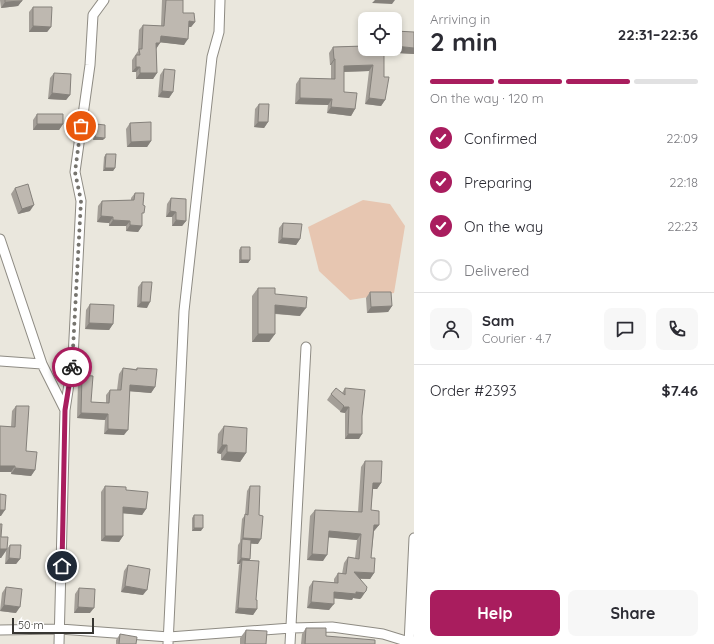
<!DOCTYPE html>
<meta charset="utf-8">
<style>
:root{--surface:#fff;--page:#f7f7f7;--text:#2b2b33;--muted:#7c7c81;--line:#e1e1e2;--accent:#a91d5e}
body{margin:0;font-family:Quicksand,sans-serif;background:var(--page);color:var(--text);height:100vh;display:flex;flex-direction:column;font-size:15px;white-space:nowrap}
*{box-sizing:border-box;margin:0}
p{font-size:13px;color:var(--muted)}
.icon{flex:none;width:22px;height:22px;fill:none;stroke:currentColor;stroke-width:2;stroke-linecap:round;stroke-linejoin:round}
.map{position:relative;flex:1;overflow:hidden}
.drawer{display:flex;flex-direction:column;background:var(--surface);width:300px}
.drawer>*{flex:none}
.controls{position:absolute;left:358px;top:12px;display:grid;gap:8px}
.controls a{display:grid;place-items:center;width:44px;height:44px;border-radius:8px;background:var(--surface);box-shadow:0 2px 6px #0003;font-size:20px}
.scale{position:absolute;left:12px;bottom:10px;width:82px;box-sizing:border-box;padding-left:4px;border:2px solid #373632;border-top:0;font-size:11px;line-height:14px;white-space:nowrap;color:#373632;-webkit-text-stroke:3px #fff;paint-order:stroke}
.pin{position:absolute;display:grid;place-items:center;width:34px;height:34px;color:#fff;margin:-17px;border:2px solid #fff;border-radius:50%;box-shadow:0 1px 4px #0007}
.courier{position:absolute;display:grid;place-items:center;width:40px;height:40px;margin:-20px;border:3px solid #a91d5e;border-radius:50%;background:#fff;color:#222;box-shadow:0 1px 5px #0007}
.head em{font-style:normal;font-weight:700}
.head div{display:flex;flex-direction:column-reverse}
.head{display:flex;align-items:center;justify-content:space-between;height:68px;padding:0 16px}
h1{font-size:26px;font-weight:700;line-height:30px}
.bar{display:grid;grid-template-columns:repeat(4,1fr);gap:6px 4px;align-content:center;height:48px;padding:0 16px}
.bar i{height:5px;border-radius:3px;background:var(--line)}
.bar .selected{background:var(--accent)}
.bar p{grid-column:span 4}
.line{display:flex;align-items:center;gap:10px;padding:0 16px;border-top:1px solid var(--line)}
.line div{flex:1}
.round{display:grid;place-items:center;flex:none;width:42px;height:42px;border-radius:8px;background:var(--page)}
ol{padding:0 16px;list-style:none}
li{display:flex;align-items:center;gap:12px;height:44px}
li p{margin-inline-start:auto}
li .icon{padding:4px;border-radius:50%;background:var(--accent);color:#fff;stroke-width:4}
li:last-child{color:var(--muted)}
li i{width:22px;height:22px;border:2px solid var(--line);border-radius:50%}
.button{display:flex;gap:8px;margin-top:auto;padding:8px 16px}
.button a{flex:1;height:46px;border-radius:8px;background:var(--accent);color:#fff;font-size:16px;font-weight:700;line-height:46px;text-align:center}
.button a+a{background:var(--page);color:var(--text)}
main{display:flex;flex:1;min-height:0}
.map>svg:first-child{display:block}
.green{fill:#e7c6b1}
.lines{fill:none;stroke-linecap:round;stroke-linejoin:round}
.street-casing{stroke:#8e8b83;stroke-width:11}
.street{stroke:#fff;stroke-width:9}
.wall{fill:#a39e97}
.shaded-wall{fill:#85817b}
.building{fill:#beb8b0;stroke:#85817b}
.done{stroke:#76746e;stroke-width:4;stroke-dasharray:0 7.2}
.route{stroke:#a91d5e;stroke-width:5}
</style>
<main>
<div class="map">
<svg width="414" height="644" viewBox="0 0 414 644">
<rect width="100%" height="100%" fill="#eae7dd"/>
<path class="green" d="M363,200L390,204L405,226L394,293L350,300L319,271L308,227Z"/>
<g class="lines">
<g class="street-casing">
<path id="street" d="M0,239L42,364L65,410
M0,361L42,364
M0,630L60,629L169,637L291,628L332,627L383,634L409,642L414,641
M59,644L65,410L73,358L81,201L75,172L90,65L93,15L104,0
M168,644L184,311L212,57L219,32L220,0
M290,644L306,347
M409,644L414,538"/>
</g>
<use href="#street" class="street"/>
</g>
<path class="wall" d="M0,0H22L18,6L1,8Z
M162,0H183V13L195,22L191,27H189L184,45L160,42L156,49L157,73L153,79H136V72H132V60L138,51L139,30L143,25L161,26Z
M33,7L51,27L47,32H29V12Z
M364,25L365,49L414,32V54L384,52V77L385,100L381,106L365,104L369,71L344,72V92L355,109L351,116L327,113L328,105L295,104L296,84L300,78L331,79V65H330L329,53L333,47L360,46V31Z
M164,69L173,92L169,98L158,97L160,75Z
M54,73L70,95L66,100L48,99L50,78Z
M259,104L268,122L264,128L254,127L255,109Z
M37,114L63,124L59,130H33V120Z
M130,123L151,141L147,147H127L126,129Z
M96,124L103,140H93L94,127Z
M106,154L115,168L113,171H103L104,157Z
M15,188L30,211L18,214L11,194Z
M135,193L142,216V226L138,232L126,231V226H109V223L97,222L98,206L102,201L131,200V198Z
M171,198L186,221L182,226H172V217H166L167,204Z
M283,223L300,239L296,245L278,243L279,228Z
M241,247L250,260L248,263H239V250Z
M142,282L147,308L137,307L138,287Z
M258,288L275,294L300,316L275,314V334L269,342H252V296Z
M370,292L392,306L388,312L367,313L366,298Z
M90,304L113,324L109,330L85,329L86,310Z
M123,368L136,369L137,368L155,387L151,393L130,391L124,435L104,434L105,420L77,418L78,381L82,375L91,402L106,403V395L110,390H117L119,374Z
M345,388L359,439H345V413L340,412V411L327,400L331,394L342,393Z
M16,406L26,451L35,470L31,476L11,474V472H0V426L11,427L12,411Z
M224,426L246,453L240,462L221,460V454L217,453L218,434Z
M365,461L381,483L377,489H373L371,510L379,525L374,531L371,558L374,573L370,579H360L362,597L360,599L353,598L352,600L334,598L329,610L307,608L309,587L313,581L334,583V579L338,573L342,574L344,563L348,557L355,558L357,540L328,537L323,561L307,560L310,516L315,510L358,512L361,467Z
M105,486L126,490L146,509L142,515L123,513V536L119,542L101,541V492Z
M250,486L259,515L258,544L251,543L250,559L249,561L256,600L257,609L253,615L235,613L239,565L240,564H237L238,545L240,542L242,519L245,515L247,491Z
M194,515L201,531H192V518Z
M1,537L7,549L10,545L20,559L16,564H5L6,551L1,558Z
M128,565L143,595L121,592L124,571Z
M6,587L16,613L0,611L2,593Z
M79,588L90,613H74L75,594Z
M306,628L326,636L375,644H301L302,634Z
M246,630L266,644H240V638Z
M120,634L136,644H116V640Z"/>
<path class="shaded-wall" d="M375,0H395L392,4L372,3Z
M22,1L18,6L1,8L5,2Z
M189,21L195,22L191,27H185Z
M33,26L51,27L47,32H29Z
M161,36L188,39L184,45L157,42Z
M156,43H160L156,49Z
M395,46L414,48V54L379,52L381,49H395Z
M334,59H335L331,65H330Z
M373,65L369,71L340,72L344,66Z
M136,67H140L136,72H132Z
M140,73H157L153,79H136Z
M162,91L173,92L169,98L158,97Z
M52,93L70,95L66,100L48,99Z
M300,98L332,99L328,105L295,104Z
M369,98L385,100L381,106L365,104Z
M331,107L355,109L351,116L327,113Z
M258,122H268L264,128L254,127Z
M37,124H63L59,130H33Z
M95,137L105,138L103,140H93Z
M151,141L147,147H127L131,142Z
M105,168H115L113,171H103Z
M34,205L30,211L18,214L22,209Z
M170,211L176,212L172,217H166Z
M101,216L113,217L109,223L97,222Z
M113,220L130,221L126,226H109Z
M176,220L186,221L182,226H172Z
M130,225L142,226L138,232L126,231Z
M282,238L300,239L296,245L278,243Z
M241,260H250L248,263H239Z
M141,302H150L147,308L137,307Z
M275,305L306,308L300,316L269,313Z
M392,306L388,312L367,313L371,307Z
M89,323L113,324L109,330L85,329Z
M258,334H275L269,342H252Z
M130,385L155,387L151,393L126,391Z
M343,407H349L345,413L340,412Z
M81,413L108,414L105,420L77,418Z
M108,429L128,430L124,435L104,434Z
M348,434H362L359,439H345Z
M222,445H227L221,454L217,453Z
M227,452L246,453L240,462L221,460Z
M0,466H15L11,472H0Z
M15,468L35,470L31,476L11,474Z
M373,483H381L377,489H369Z
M123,507L146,509L142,515L119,513Z
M0,510H5L1,516H0Z
M374,525H379L374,531H370Z
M194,528H203L201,531H192Z
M329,531L361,534L357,540L324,537Z
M105,536H123L119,542L101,541Z
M243,538L261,539L258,544L242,543V539Z
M0,549H7L1,558H0Z
M312,554L327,555L323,561L307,560Z
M9,558L20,559L16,564H5Z
M241,558L250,559L246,565L242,560L240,564H237Z
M354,572L374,573L370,579L350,578Z
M125,586L147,590L143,595L121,592Z
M366,591L362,597L360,599L353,598L352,600L330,598L334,592H356Z
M311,602L334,604L329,610L307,608Z
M4,605L20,607L16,613L0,611Z
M78,607L94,608L90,613H74Z
M238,608L257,609L253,615L235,613Z"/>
<path class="building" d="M5,0H22V1L5,2Z
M166,0H183V13H194L195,22L189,21L188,39L161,36L160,43H156L157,73H140V67H136V55H140L139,49H142L143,25L164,26Z
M33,7H52L51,27L33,26Z
M364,25H365V49H384V77H389L385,100L369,98L373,65L344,66V92L357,93L355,109L331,107L332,99L300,98V78L335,79V59H334L333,47L364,46Z
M395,31L414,32V48L395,46Z
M164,69L175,70L173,92L162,91Z
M54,73L71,74L70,95L52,93Z
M259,104H269L268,122H258Z
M37,114H63V124H37Z
M151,122V141L131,142L130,123Z
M96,124L105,125V138L95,137Z
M106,154H116L115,168H105Z
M28,184L34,205L22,209L15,188Z
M135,193H144L143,205L145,206L144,213H142V226L130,225V221L113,220V217L101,216L102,201L134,200Z
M171,198L186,199V221L176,220V212L170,211Z
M283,223L302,224L300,239L282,238Z
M241,247H250V260H241Z
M142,282H152L150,302H141Z
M258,288H275V294L307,297L306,308L275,305V334H258Z
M370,292H391L392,306L371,307Z
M90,304L114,305L113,324L89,323Z
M123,368L137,370V368L157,369L155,387L130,385L128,430L108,429V414L81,413L82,375L93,376L91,402L109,403L110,390H121Z
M336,388L345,395V388L365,390L362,416V434H348L349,407H343L344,406L331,394Z
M16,406H29L26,451L37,452L35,470L15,468V466H0V426L15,427Z
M224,426L247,428L246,453L227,452V445H222Z
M365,461H382L381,483H373L371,510L379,511V525H374L371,558H375L374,573L354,572L367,587L366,591L364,593L356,592V594L334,592V604L311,602L313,581L338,583V573L346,574L348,557L359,559L361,534L329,531L327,555L312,554L315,510L362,512Z
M105,486L126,487V490L148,492L146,509L123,507V536H105Z
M250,486H260L259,515L263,516L261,539L243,538L245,514L248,515Z
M0,494L6,495L5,510H0Z
M194,515H203V528H194Z
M0,524H2L1,537H8L7,549H0Z
M242,539L251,540L250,559L241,558Z
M10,545H21L20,559L9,558Z
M242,560L259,561L256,600H257V609L238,608Z
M128,565L150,569L147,590L125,586Z
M6,587L22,589L20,607L4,605Z
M79,588L95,589L94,608L78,607Z
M306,628H326V636L375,640V644H305Z
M246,630L267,631L266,644H245Z
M120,634L137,637L136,644H119Z"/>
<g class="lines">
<path class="done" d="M72,367L81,201L75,172L81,126"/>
<path class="route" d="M62,566L65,410L72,367"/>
</g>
</svg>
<div class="controls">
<a><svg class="icon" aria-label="locate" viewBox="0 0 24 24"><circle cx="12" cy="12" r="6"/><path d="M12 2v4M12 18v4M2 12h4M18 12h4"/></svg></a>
</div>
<div class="scale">50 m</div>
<div class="pin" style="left:81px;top:126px;background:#ea580c"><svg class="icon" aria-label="bag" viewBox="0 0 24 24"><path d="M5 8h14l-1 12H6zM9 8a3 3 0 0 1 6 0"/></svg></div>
<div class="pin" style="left:62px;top:566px;background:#1f2937"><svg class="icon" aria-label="home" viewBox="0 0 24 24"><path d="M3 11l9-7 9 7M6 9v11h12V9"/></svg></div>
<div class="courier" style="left:72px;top:367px"><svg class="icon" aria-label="bike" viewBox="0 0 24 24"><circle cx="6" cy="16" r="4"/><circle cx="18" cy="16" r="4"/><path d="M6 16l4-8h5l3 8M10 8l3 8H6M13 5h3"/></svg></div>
</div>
<section class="drawer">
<div class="head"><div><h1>2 min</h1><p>Arriving in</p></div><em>22:31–22:36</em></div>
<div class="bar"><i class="selected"></i><i class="selected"></i><i class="selected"></i><i></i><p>On the way · 120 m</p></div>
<ol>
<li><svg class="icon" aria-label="check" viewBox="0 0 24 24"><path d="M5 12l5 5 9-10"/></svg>Confirmed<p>22:09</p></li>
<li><svg class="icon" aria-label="check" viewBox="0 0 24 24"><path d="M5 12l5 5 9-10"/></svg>Preparing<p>22:18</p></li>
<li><svg class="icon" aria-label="check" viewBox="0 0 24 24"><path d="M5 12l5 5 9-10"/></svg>On the way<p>22:23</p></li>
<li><i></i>Delivered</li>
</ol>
<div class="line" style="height:72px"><a class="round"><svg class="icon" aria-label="person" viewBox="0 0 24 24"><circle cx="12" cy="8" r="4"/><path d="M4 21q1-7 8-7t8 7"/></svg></a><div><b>Sam</b><p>Courier · 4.7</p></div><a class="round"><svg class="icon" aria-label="chat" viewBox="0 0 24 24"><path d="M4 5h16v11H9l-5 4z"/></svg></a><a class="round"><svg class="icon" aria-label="phone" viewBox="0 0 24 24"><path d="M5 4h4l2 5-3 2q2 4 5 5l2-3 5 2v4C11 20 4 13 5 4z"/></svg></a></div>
<div class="line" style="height:52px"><div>Order #2393</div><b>$7.46</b></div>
<div class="button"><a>Help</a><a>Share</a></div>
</section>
</main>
